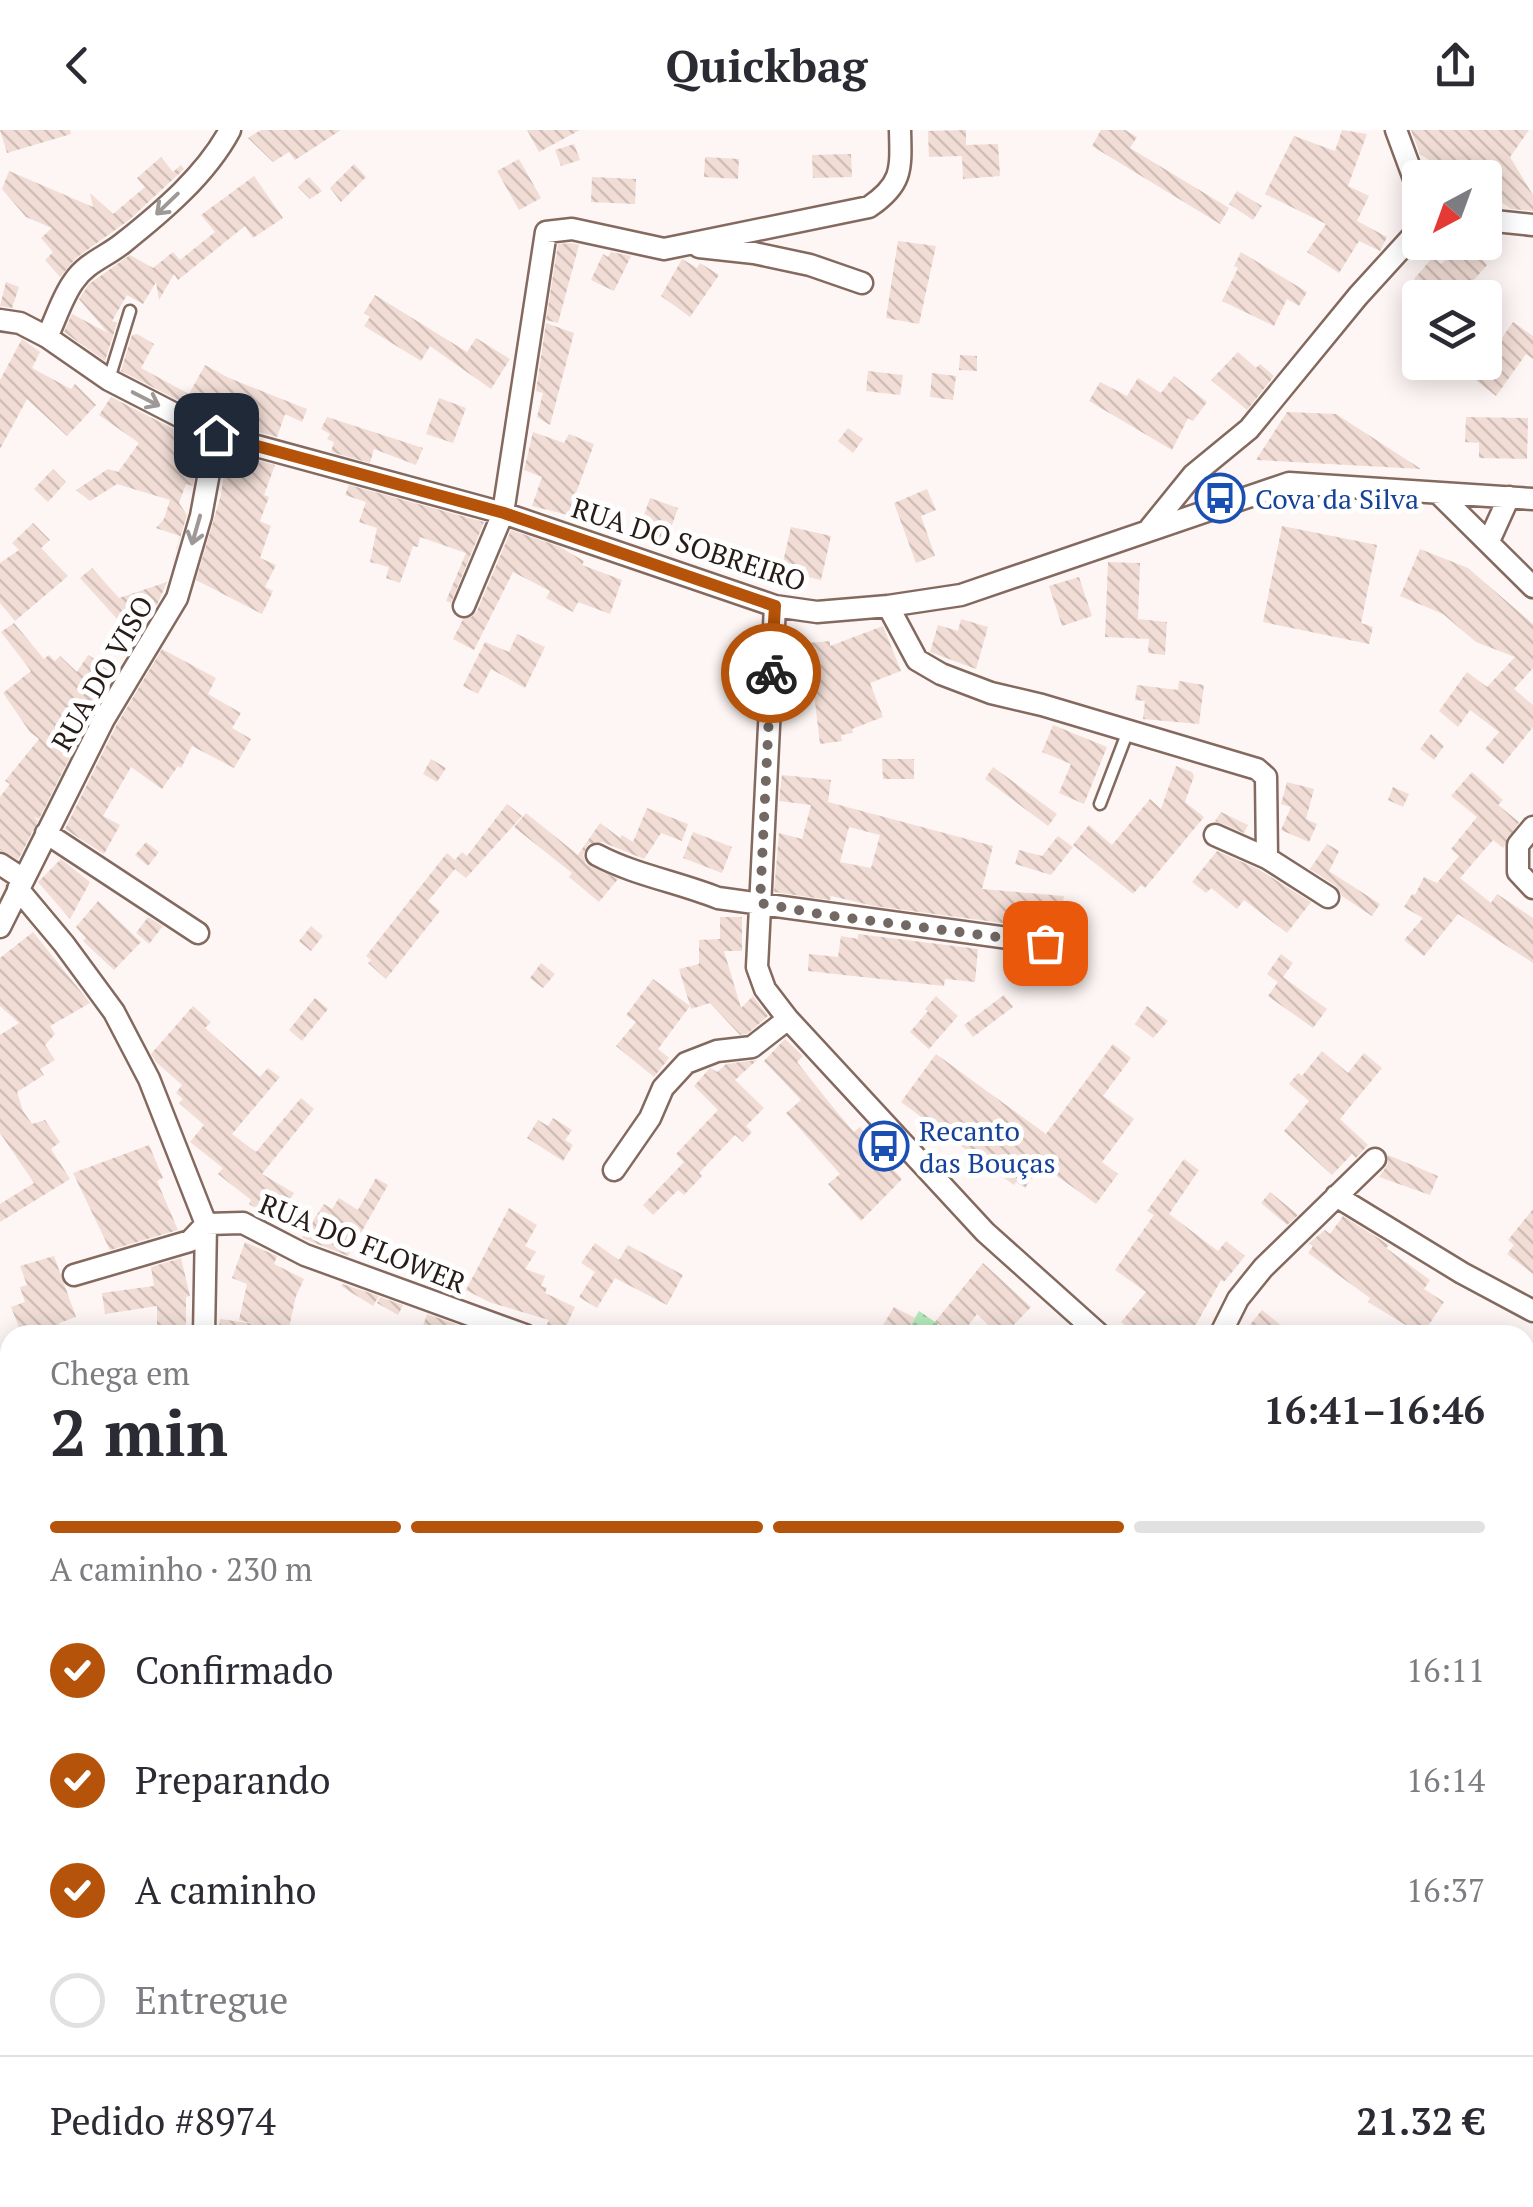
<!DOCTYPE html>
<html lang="pt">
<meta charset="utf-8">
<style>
:root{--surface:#fff;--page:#f2f2f3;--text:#2b2b33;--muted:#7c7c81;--line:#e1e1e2;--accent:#b45309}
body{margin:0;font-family:"PT Serif",serif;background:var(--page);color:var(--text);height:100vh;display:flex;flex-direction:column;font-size:38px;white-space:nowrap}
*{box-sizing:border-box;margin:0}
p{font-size:32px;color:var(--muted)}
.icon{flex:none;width:55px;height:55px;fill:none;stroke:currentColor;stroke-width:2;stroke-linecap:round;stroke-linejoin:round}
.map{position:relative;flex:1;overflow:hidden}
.details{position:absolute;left:0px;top:1195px;width:1535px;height:882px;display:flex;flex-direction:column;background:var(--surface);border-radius:30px 30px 0 0;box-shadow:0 5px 25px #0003}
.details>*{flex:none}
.needle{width:65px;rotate:221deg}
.tools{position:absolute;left:1402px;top:30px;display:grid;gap:20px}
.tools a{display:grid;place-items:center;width:100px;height:100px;border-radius:10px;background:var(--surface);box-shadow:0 5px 25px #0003;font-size:50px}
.pin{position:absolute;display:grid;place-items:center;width:85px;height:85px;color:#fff;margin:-42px;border-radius:20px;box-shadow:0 5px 15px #0006}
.courier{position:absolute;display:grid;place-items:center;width:100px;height:100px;margin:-50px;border:8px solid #b45309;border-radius:50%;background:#fff;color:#222;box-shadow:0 2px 12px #0007}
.overview em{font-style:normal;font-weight:700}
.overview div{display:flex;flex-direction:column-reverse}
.overview{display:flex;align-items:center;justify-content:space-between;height:170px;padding:0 50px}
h1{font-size:65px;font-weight:700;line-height:75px}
.bar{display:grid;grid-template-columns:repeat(4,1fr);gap:15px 10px;align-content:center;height:120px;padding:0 50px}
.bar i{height:12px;border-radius:8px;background:var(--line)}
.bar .current{background:var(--accent)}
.bar p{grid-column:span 4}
.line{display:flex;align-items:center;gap:25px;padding:0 50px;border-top:2px solid var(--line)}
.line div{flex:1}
ol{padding:0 50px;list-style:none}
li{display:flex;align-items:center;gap:30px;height:110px}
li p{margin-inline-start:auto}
li .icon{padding:10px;border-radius:50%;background:var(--accent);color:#fff;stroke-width:4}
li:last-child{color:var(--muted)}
li i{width:55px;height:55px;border:5px solid var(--line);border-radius:50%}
header{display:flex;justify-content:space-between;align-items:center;height:130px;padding:0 50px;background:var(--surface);font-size:45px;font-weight:700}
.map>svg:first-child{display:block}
.grass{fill:url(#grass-dots)}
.forest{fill:url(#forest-crowns)}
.building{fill:url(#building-back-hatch);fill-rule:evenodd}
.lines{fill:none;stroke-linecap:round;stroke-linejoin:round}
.lane-casing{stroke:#84695f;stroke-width:15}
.street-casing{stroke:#84695f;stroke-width:25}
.secondary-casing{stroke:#84695f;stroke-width:35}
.lane{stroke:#fff;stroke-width:10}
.street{stroke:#fff;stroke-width:20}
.secondary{stroke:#fff;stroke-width:30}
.oneway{stroke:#9e9997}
.done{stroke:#726864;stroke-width:10;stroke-dasharray:0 18}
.route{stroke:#b45309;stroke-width:12}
.labels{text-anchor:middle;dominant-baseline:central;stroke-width:10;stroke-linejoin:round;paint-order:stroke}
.transit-label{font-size:28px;fill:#164399;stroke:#fff;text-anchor:start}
.street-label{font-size:28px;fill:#271c17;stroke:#fff}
</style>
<header><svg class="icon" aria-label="back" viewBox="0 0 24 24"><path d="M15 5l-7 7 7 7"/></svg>Quickbag<svg class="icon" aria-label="share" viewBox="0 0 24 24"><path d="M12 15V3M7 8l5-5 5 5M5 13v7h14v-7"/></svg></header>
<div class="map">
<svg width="1533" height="2077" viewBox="0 0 1533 2077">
<defs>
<pattern id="grass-dots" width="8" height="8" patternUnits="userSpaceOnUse" patternTransform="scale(2.5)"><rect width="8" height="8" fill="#b4e9ba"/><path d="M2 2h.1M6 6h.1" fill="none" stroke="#9bc79f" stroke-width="1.8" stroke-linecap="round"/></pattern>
<pattern id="forest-crowns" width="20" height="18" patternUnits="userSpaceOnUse" patternTransform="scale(2.5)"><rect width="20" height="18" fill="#b4e9ba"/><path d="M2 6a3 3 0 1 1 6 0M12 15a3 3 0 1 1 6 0" fill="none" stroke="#9bc79f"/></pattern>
<pattern id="building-back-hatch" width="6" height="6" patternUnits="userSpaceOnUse" patternTransform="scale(2.5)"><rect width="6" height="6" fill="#f1ddd5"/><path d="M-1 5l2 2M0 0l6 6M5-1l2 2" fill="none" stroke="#cfbdb6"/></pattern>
</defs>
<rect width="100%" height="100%" fill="#fdf6f4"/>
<path class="grass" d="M919,1181L938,1194L933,1205H905Z"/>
<path class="forest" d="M1533,1536V2018L1525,2016V1541Z
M1179,2068H1478L1474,2077H1216Z"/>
<path class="building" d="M0,0H70L71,4L7,23Z
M261,0H341L295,30L289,22L273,32L248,8Z
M527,0H580L539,22Z
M966,0V15L998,14L1000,46L963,49L962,26L929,27L928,1Z
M1101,0H1125L1137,7L1130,18L1229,78L1220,94L1092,16Z
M1342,0L1367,4L1348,56L1369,66L1357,91L1387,107L1380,121L1359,111L1339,143L1307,122L1326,94L1265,64L1294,6L1335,21Z
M1411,0H1529L1510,27L1533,65V81L1511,79L1497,69L1485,76V48H1440L1431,40L1435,34L1420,24Z
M574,14L580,30L561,36L555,20Z
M851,24L852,47L813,48L812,25Z
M161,27L173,42L181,35L184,39L129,90L76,128L60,147L45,130L53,122L41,108L52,98L26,87L2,59L9,41L93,77L90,63L113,84L145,57L137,48Z
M705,27L739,29L738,49L704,47Z
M519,29L541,68L519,80L497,41Z
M354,34L366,47L341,72L330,58Z
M254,46L283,88L253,108L245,96L178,150L174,144L159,170L156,152L143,174L127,165L112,191L117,193L105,231L64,202L72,184L108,203L79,169L89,154L130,125L153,138L173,122L180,130L215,102L201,85Z
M309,47L322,61L310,69L298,57Z
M592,47L636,49L635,74L591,72Z
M1237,61L1262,76L1253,90L1229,74Z
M898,111L936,116L919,194L886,188Z
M1465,112L1487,135L1458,168H1435L1414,149L1433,127L1441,134Z
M571,113L579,115L558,193L546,190L558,114Z
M611,122L631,126L614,161L591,150L603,124L608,127Z
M1241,122L1307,162L1299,176L1287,169L1274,196L1222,171L1238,138L1234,136Z
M682,129L697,138L700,133L719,145L690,187L661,166Z
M6,152L19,157L12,178L0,176Z
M375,165L467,222L476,208L510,229L491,259L430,216L421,231L364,196L370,187L364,183Z
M1513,192L1533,206V229L1526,224L1496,266L1453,232H1485Z
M546,193L574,203L550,295L537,287L543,263L536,261Z
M137,204L154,214L141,238L189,264L205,235L229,248L307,279L302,292L285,284L277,307L221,292L121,241L132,205Z
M22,209L40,222L32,238L71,259L75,254L96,275L67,306L27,269L0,319V250Z
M1238,222L1256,238L1260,234L1274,246L1247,280L1211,250Z
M960,225L977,226V241L959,240Z
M868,241L903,245L900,265L866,261Z
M932,243L956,246L953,270L930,267Z
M1174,246L1207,272L1193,291L1188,288L1172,320L1089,271L1100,252L1127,266L1138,248L1161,263Z
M111,267L201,313L193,356L186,354L179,373L187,385L171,438L180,406L156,398L164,389L170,370L117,354L90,371L76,360L108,339L118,342L139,313L99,285Z
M439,268L466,278L453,313L426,304Z
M1287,282L1336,284L1421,339L1256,330Z
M327,287L423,318L416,335L374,319L370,333L331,322L334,312L327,309L330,304L321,299Z
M1466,287L1528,288L1527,329L1479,328V313L1465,312Z
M848,298L863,309L853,323L838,311Z
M533,302L564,313L569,304L594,314L568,385L532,376L542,347L524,340Z
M227,322L275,335L264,365L269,367L260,391L271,396L260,428L276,435L265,457L273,461L262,484L196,450L221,365Z
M53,339L66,352L48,372L34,359Z
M349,355L484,392L451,473L446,471L466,423L420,407L418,417L413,416L400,453L386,448L389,437L370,432L377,398L359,392L366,372L345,365Z
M927,359L936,380L921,386L935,426L916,433L894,373Z
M650,368L678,378L665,415L637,405Z
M33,393L50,410L41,418L68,446L15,491L0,473V433L19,420L12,413Z
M1282,396L1377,415L1361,493L1373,497L1369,514L1263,492Z
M791,397L831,406L821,450L804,446L806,437L783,432Z
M511,400L558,416L584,431L582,435L622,450L610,484L578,472L573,482L546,468L550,461L513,442L474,520L453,509L463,489L471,487L477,481Z
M1420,419L1468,438L1533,494V538L1514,559L1533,575V597L1503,634L1485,619L1499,602L1470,580L1458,597L1439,581L1467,542L1487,557L1515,527L1476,512L1443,484L1400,466Z
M1108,432L1140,433L1138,489L1167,492L1165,525L1148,523L1149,509L1105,507Z
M92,438L119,468L167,452L157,475L132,483L144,496L136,510L80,448Z
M1079,447L1092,486L1062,496L1049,456Z
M961,489L988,497L976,539L930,522L938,495L958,501Z
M14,493L44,529L49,525L55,531L60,526L77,542L88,525L116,542L92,583L39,689L33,686L38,691L18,730L0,720V667L10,654L5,651L39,609L30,602L3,563L31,541L1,502Z
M883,496L901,541L870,553L883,587L852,599L853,603L841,605L842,611L820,614L808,513L830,511V516Z
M517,504L545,517L525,558L491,539L478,564L463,556L485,512L509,522Z
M162,519L216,548L208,564L241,583L232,598L251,609L234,638L192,616L181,638L178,636L162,659L131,637L103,686L120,695L104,724L65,699L116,596Z
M1179,551L1204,555L1199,594L1143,589L1145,571L1135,570L1137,555L1178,560Z
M1053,595L1107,617L1084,674L1059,663L1071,634L1042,622Z
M1431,604L1444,616L1434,630L1420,619Z
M431,629L446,638L437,652L423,644Z
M882,629H914V649H883Z
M1176,636L1192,642L1194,646L1185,672L1204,687L1145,758L1141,755L1133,764L1073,715L1089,695L1112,715L1150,669L1161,679Z
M993,637L1057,684L1048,696L985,649Z
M1472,642L1503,670L1498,675L1519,692L1503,718L1493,710L1460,748L1491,773L1497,764L1533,788V833L1458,784L1424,826L1404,810L1423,788L1404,777L1412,764L1415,765L1424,747L1437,753L1459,726L1451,719L1477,687L1451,666Z
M782,645L831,650L828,672L993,716L982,759L1064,766L1057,800L874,776L831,766L830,770L774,762L779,703L802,709L811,675L779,671ZM849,697L880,705L871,738L840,732Z
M1287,652L1314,659L1306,689L1317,694L1309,712L1281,700L1291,677L1281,674Z
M1393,657L1409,664L1403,677L1388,670Z
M507,674L522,686L466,748L455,739L428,771L440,781L386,849L368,833L371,830L366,826L447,723L455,730L462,722L467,726Z
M647,678L688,694L682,711L661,703L644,729L602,712L588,714L583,725L586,734L618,749L599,772L569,747L572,743L514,697L526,683L578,725L600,693L620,708L622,705L633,712Z
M1221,682L1248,695L1244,703L1215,691Z
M693,702L732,717L722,743L683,728Z
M1058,706L1073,717L1051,745L1015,734L1019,720L1042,726Z
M146,712L159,722L148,736L135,725Z
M1327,714L1339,721L1329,741L1380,774L1372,786L1342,766L1336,756L1310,739Z
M1217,721L1258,739L1311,772L1287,803L1244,770L1237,779L1211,758L1206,763L1192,752Z
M61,729L90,752L70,789L38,752Z
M98,771L141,812L114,840L83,811L86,808L76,797Z
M148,787L163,796L149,814L136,803Z
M720,787H742V821H724L741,878L753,866L768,886L747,904L740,905L710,873L691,879L679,839L699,834V810L720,809Z
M311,796L323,806L311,821L299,811Z
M33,802L90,873L50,896L55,904L45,915L55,930L40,939L44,945L17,962L23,981L32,994L45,990L60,1012L51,1019L70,1049L0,1092V1074L34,1053L0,1003V905L19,893L0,876V828Z
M858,804L978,819L975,852L945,849L944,856L808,841L809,824L838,827L841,806L858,809Z
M1281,824L1293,833L1283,847L1327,879L1313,898L1268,866L1278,852L1267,844Z
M541,833L555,844L543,858L530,848Z
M653,849L690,876L658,919L669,928L654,947L616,916L636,892L626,885Z
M1004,865L1013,877L973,907L964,895Z
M936,866L958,886L929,919L910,902L928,881L925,879Z
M315,868L328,879L302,911L289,900Z
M193,876L211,892L205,898L260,947L268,938L280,947L232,1004L256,1022L301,968L314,979L262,1044L294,1063L277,1091L249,1074L251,1070L218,1044L223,1038L190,1012L204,995L179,973L183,969L176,963L182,955L156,932L151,924Z
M1147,876L1168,891L1153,908L1135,894Z
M785,909L803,926L797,932L836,981L854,1002L860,997L874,1014L872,1016L902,1049L861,1091L828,1054L840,1044L786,983L801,970L764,931Z
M1113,914L1131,928L1103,966L1134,989L1102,1032L1118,1044L1096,1074L1042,1035L1025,1058L1016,1052L1014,1055L901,972L936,924L1046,1004Z
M1322,921L1348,943L1364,923L1382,938L1340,989L1368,1015L1356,1028L1352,1024L1332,1045L1284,1001L1309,971L1289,954L1298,943L1302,946Z
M757,930L735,950L764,978L746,996L752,1002L743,1012L735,1005L699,1043L702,1046L684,1065L678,1060L653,1085L643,1075L684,1032L676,1024L718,980L694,956L710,938L717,942L726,934Z
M553,988L572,1000L565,1010L573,1015L563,1031L527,1008L538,990L548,996Z
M149,1015L163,1048L157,1051L178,1100L110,1120L73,1043Z
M1388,1025L1438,1046L1430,1065L1379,1047L1388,1034Z
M1184,1029L1199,1040L1169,1084L1218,1121L1226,1111L1245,1126L1224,1152L1221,1150L1190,1205H1136L1121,1192L1146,1162L1115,1140L1154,1085L1147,1081Z
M376,1048L388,1055L348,1126L302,1108L324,1074L332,1079L339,1068L358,1080Z
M1270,1062L1298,1085L1287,1095L1261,1073Z
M509,1078L537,1095L525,1116L536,1122L525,1139L545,1146L541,1156L547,1158L545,1163L575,1177L562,1205L545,1198L549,1190L489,1172L466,1160Z
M1533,1079V1144L1507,1124L1514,1115L1508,1110Z
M1343,1086L1389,1115L1386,1118L1430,1150L1424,1159L1444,1172L1422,1205L1368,1172L1370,1168L1308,1123L1313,1116L1309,1113L1325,1100L1330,1104Z
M245,1112L277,1126L274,1134L304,1149L296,1166L288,1202L267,1197L266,1205H218L220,1189L255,1194L239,1190L247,1154L232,1148Z
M595,1113L619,1130L628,1115L683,1145L667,1175L615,1148L597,1178L579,1167L595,1142L581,1133Z
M54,1126L76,1187L59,1193L63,1205H22L11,1177L25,1172L20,1157L27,1155L20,1136Z
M181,1128L190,1166L186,1167V1205H157V1176L105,1184L102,1163L154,1156L151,1137Z
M983,1133L1031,1177L1004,1205H998L977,1184L961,1205H957L935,1192Z
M343,1154L379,1166L373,1176L341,1156Z
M380,1167L403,1175L398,1185L377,1173Z
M894,1177L915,1188L905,1205H877Z
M1262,1180L1282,1196L1274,1205H1259L1249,1196Z
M427,1184L464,1197L461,1205H447L423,1196Z"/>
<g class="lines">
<g class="lane-casing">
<path id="lane" d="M109,249L130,181
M1100,674L1128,601
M0,1519V1518"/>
</g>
<g class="street-casing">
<path id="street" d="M1396,0L1420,65
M1485,90L1533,95
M699,117L754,123L810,135L862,153
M0,190L20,193L47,207L109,250L216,305L503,383L775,476L817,482L888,476L961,465L1289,353L1533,369
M47,207C56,189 62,167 74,151C87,132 106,127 123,113C162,82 206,45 230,0
M1438,363L1533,457
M1150,398L1193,345L1249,299L1358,166L1420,98
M1489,411L1509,367
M464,476L503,383L546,102L572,99L664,119L869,77C903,54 901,39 900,0
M775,476L757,837L765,859L788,889L985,1102L1100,1205
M888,476L917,530L941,544L991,563L1042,575L1257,639L1266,647L1267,728
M1533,697L1518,715V742L1533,758
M46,703L198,803
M1215,705L1267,728L1328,767
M597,725C635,745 678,752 718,768L1045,813
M0,734L23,749
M18,759L64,814L114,882L149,949L206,1094L204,1205
M0,797L104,589L177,468L201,386L216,305
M614,1040L650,988L663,958L686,933L717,921L752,917L788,889
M1336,1066L1462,1143L1533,1181
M206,1094L243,1093L305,1125L525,1205
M74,1145L190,1111L206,1094
M1220,1205L1238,1169L1263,1138L1375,1029
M1525,1528L1533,1532
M0,1943L10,1947
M1525,2019L1533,2022
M318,2068L338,2075L358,2077
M250,2077L254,2068
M852,2077L858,2068
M1118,2077L1123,2068"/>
</g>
<g class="secondary-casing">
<path id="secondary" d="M0,1653L10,1657
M751,2068L767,2077"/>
</g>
<use href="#lane" class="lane"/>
<use href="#street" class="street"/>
<use href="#secondary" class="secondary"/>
</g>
<defs><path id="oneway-shaft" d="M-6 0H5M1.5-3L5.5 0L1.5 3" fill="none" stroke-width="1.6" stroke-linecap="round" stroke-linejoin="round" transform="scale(2.5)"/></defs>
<g class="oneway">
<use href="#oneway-shaft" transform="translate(167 74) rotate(136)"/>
<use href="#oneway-shaft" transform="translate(146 269) rotate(27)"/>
<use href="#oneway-shaft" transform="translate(196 400) rotate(106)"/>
</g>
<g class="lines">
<path class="done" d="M771,543L760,773L825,785L1045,813"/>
<path class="route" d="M216,305L504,383L775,476L771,543"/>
</g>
<defs>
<g id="bus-ring" transform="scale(2.5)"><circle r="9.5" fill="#fff" stroke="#1a4fb4" stroke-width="1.5"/><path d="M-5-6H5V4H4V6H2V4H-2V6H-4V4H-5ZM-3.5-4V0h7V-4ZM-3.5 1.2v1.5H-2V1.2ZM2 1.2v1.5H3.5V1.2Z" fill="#1a4fb4"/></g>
</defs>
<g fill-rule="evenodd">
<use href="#bus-ring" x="1220" y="368"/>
<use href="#bus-ring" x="884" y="1016"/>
</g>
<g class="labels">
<g class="transit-label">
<text x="1255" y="368">Cova da Silva</text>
<text x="919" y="1000">Recanto<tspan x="919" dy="32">das Bouças</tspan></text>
</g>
<g class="street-label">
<text transform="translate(689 414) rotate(18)">RUA DO SOBREIRO</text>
<text transform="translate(102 543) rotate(-60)">RUA DO VISO</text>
<text transform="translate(363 1113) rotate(22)">RUA DO FLOWER</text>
</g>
</g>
</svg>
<div class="tools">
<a><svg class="needle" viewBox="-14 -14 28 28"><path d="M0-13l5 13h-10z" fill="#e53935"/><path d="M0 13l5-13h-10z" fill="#7c7c81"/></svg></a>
<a><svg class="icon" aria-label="layers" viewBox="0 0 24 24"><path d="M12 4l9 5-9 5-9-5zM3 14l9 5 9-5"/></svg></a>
</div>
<div class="pin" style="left:1045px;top:813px;background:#ea580c"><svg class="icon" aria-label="bag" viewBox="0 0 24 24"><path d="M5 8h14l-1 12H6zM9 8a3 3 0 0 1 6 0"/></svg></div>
<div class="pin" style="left:216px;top:305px;background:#1f2937"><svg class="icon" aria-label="home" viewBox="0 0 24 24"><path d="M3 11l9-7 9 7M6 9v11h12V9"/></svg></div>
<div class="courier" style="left:771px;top:543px"><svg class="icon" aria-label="bike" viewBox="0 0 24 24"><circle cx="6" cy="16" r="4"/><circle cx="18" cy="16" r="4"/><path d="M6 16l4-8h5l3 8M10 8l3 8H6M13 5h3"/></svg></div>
<section class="details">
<div class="overview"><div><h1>2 min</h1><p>Chega em</p></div><em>16:41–16:46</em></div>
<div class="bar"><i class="current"></i><i class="current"></i><i class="current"></i><i></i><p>A caminho · 230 m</p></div>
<ol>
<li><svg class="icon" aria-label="check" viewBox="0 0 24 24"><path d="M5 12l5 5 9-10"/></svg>Confirmado<p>16:11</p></li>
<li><svg class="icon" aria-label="check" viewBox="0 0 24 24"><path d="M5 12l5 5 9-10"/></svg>Preparando<p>16:14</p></li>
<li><svg class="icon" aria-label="check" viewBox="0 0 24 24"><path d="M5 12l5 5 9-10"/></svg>A caminho<p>16:37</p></li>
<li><i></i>Entregue</li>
</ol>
<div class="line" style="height:130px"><div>Pedido #8974</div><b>21.32 €</b></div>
</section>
</div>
